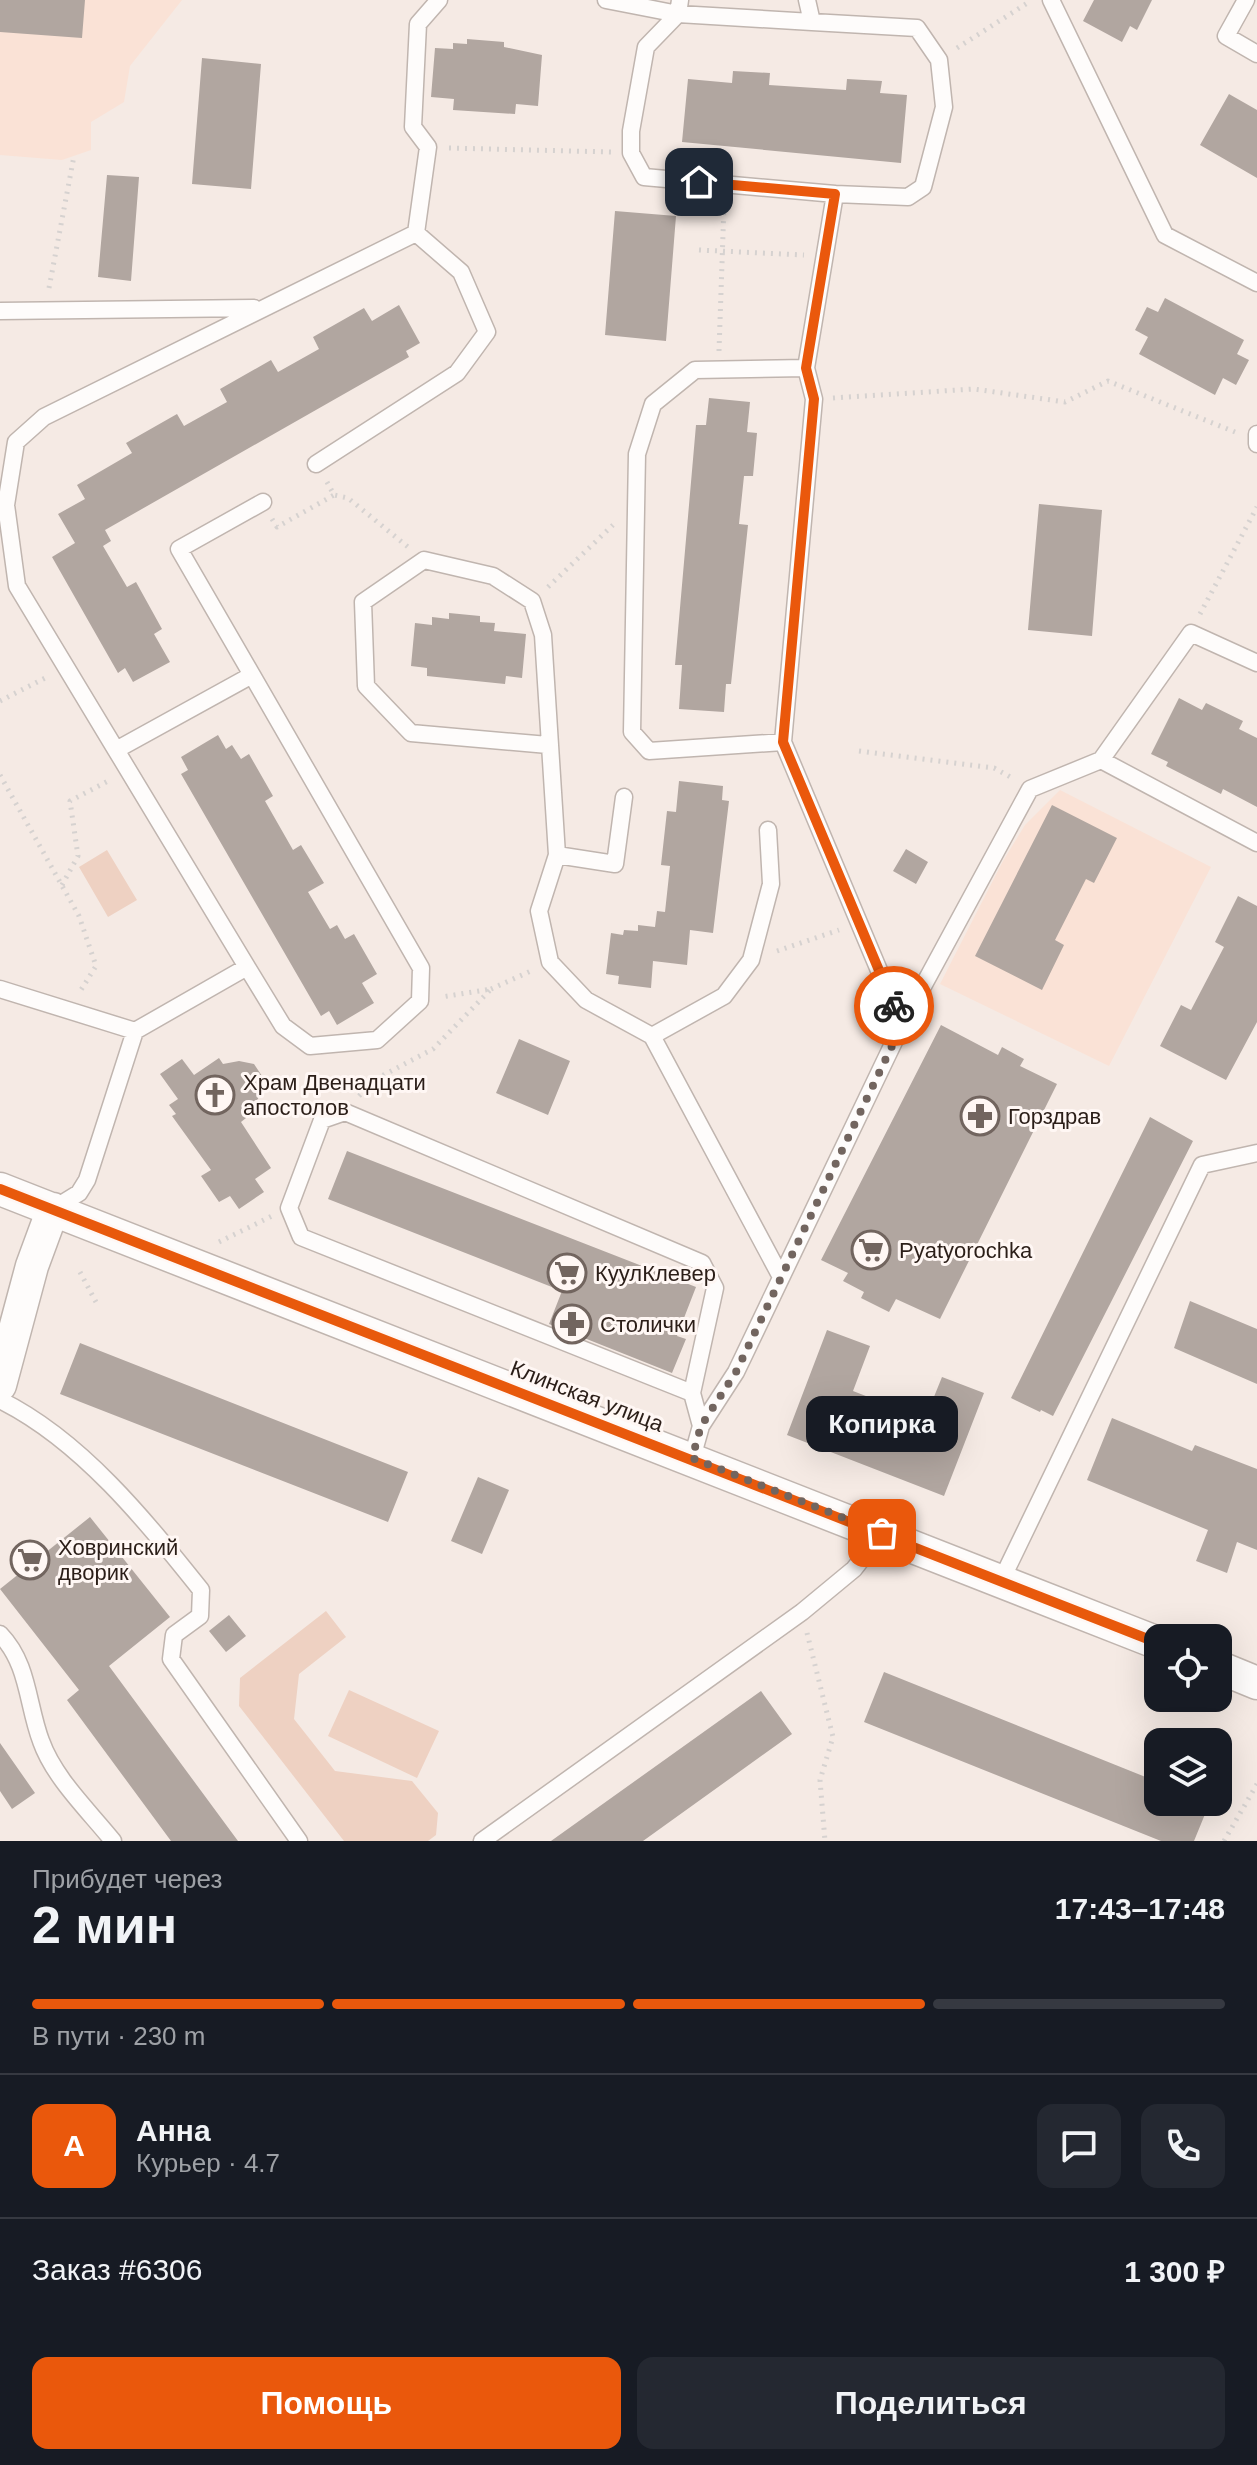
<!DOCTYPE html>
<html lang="ru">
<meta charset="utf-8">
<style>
:root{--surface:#171b24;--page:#242831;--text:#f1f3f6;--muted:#9ea1a6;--line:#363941;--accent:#ea580c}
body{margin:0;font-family:Helvetica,sans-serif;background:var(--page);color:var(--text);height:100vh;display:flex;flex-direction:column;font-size:30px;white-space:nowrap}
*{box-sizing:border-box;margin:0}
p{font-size:26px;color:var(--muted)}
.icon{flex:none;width:44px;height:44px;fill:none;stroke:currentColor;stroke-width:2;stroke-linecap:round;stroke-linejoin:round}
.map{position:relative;height:1841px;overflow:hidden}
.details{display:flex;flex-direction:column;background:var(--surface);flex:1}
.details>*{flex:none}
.fabs{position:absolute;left:1144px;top:1624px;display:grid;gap:16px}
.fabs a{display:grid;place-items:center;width:88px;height:88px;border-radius:16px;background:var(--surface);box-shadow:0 8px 32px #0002;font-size:40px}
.pin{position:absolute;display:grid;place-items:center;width:68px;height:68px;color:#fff;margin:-34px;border-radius:16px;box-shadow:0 4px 12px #0006}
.courier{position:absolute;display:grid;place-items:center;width:80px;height:80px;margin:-40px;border:6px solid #ea580c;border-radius:50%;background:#fff;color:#222;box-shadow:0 2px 10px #0007}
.bubble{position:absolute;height:56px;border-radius:16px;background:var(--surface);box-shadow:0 8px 32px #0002;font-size:26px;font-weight:600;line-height:56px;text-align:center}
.overview em{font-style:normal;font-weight:600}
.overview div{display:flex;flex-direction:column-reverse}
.overview{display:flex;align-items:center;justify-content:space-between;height:136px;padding:0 32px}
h1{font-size:52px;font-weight:600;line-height:60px}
.bar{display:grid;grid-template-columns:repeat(4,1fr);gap:12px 8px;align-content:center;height:96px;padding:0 32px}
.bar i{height:10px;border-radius:6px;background:var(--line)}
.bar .on{background:var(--accent)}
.bar p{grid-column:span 4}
.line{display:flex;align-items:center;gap:20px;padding:0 32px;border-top:2px solid var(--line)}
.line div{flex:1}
.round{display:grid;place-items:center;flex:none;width:84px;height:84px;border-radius:16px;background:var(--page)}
.action{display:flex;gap:16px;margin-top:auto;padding:16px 32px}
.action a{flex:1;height:92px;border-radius:16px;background:var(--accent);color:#fff;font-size:32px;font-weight:600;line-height:92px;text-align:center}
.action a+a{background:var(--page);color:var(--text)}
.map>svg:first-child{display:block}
.built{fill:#fae2d6}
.green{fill:#eed1c2}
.building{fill:#b1a6a0}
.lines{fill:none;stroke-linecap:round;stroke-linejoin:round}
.lane-casing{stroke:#c0b5af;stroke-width:19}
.street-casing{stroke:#c0b5af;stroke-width:35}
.path{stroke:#d6d2d0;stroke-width:5;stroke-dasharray:2 6;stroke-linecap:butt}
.lane{stroke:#fefcfb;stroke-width:16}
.street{stroke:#fefcfb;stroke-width:32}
.cycleway-casing{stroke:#fff7f4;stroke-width:15}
.cycleway{stroke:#e8590c;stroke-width:10}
.done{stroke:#72655f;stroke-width:8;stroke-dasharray:0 14.4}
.route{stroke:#ea580c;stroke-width:10}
.labels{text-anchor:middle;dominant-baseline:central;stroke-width:6;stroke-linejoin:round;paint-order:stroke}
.poi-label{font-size:22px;fill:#2b1e18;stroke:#fff7f4;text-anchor:start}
.street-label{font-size:22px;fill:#2b1e18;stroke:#fff7f4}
</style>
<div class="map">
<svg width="1257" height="1841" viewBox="0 0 1257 1841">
<rect width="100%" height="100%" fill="#f5eae4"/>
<path class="built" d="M0,0H182L130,66L124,102L91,122V150L62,160L0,155Z
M1060,790L1211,867L1109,1066L940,984L1003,861L1025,825Z"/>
<path class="green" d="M107,850L137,900L108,917L79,867Z
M326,1611L346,1637L299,1674L294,1719L335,1771L412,1781L438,1813L436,1835L428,1841H344L239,1706L240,1678Z
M349,1690L439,1731L417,1778L328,1736Z"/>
<path class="building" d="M0,0H85L82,38L0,32Z
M1094,0H1152L1137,30L1130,26L1122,42L1083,21Z
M467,39L504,42V47L542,55L538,106L516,104L515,114L453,110L454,99L431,97L435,48L453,49V43L467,44Z
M202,58L261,64L251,189L192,184Z
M733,71L770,73L769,85L846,90L847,79L882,81L880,93L907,95L901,163L682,142L688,79L732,83Z
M1229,94L1257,110V178L1200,145Z
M107,175L139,177L131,281L98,277Z
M615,211L676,216L666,341L605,335Z
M1165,298L1244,340L1237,354L1249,360L1236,385L1223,378L1215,395L1139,354L1148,337L1135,330L1147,307L1158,312Z
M399,305L420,343L406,351L409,357L105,530L111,541L103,546L127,587L136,582L162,629L154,634L170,662L133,682L125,668L118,673L52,557L75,543L58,514L85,499L77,485L132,453L126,443L177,414L184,426L227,402L220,389L271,360L278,372L319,349L313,337L364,308L372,321Z
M709,398L750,402L747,432L757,433L753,476H744L739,524L748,525L731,684H726L724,712L679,709L682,665H675L696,425H706Z
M1039,504L1102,510L1092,636L1028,630Z
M449,613L480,616V622L495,623L494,631L526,634L522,678L506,676L505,684L427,676V668L411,666L415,623L432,625V617L449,619Z
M1179,698L1202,710L1206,703L1243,721L1239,729L1257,738V807L1223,789L1221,794L1166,766L1168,762L1151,754Z
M218,735L226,749L232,745L241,759L249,754L273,796L265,801L293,850L301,845L324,883L308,892L330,929L337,925L345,939L354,934L377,974L362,983L374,1003L337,1025L329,1011L321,1016L181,774L188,770L181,757Z
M679,781L723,786L722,800L729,801L713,933L690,930L687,965L653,961L651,988L618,984L619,976L606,974L611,933L623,935L624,930L638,931V925L655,927L657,911L665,912L670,866L661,865L667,811L676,812Z
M1052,805L1117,838L1094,883L1086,879L1055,940L1064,945L1042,990L975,956Z
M906,849L928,862L916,884L893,871Z
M1238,896L1257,906V1022L1226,1080L1160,1046L1181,1005L1191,1010L1224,947L1215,942Z
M941,1025L998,1055L1002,1047L1024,1059L1020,1066L1057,1084L940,1319L896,1299L889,1312L861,1298L864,1292L843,1281L848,1273L821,1260Z
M519,1039L570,1061L548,1115L496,1093Z
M219,1058L223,1064L239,1061L254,1064L262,1076L258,1099L241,1111L246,1118L241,1122L271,1168L255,1179L264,1192L239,1209L230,1196L219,1202L201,1176L211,1170L172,1116L176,1114L169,1105L178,1099L160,1074L182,1059L194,1075Z
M1150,1117L1193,1141L1053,1416L1041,1410L1040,1412L1011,1398Z
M347,1151L696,1287L677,1336L686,1339L672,1373L549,1324L562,1291L328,1199Z
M1190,1301L1257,1329V1384L1174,1348Z
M827,1330L870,1346L853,1391L925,1419L942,1377L984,1393L944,1496L787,1435Z
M80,1343L408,1472L388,1522L60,1394Z
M1112,1418L1192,1451L1195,1445L1257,1469V1550L1237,1542L1227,1573L1196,1561L1208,1530L1087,1480Z
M478,1477L509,1490L482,1554L451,1541Z
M90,1517L170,1617L109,1666L238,1841H171L67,1700L79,1690L0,1589Z
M229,1615L246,1636L226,1652L209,1631Z
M884,1672L1158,1782V1802H1210L1194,1841H1161L864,1722Z
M761,1691L792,1734L643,1841H551Z
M0,1743L35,1793L12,1809L0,1791Z"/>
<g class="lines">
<g class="lane-casing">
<path id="lane" d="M606,0L678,14L812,22
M680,0L678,14L646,47L631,131V153L644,177L835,194
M1051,0L1165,235L1257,283
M1246,0L1226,36L1257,54
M416,233L428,147L413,127L418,24L439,0
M0,311L254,308
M1257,434V444
M783,742L649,751L632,732L637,454L653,404L695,370L806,368
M548,745L411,733L366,686L363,602L424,560L493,576L532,601L543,635L557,855L539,911L550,962L586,1000L652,1036L781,1277
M116,750L17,586L6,505L16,442L44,417L416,233L461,272L487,332L457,373L316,464
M1101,760L1257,843
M557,855L615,864L624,797
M247,967L283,1026L310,1046L377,1040L420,1001L421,968L252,675
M0,989L135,1031L87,1180L79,1193L53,1209
M902,1025L1030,789L1101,760L1191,633L1257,663
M135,1031L247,967L116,750L252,675L179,549L263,502
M652,1036L724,996L751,960L771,884L768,830
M692,1393L715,1288L702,1263L345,1112L322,1120L289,1208L301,1237L692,1393L701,1426
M0,1400C81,1440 145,1520 201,1590L200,1616L174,1635L171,1659L299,1841
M692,1458L701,1426L736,1372L902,1025L783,742L814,399L806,368L835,194L908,197L923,187L944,107L939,60L917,28L812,22L807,0
M1002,1579L1202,1165L1257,1153
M0,1634C29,1664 27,1704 41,1741C54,1778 89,1811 113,1841
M482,1841L802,1612L854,1569L882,1533"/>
</g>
<g class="street-casing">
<path id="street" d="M0,1189L1158,1643
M0,1385L32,1266L53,1209
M1218,1667L1257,1683"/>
</g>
<path class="path" d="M957,48L1029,2
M449,148L611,152
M699,250L804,255
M49,288L74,156
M719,351L724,205
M833,398L974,389L1065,402L1108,381L1235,432
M327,482L334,495L348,498L408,547
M272,519L277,527L334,495
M548,587L613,525
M1200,614L1257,507
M0,701L49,676
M859,751L994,768L1014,779
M0,775L79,916L96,966L79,993
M62,885L78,856L70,801L110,780
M777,951L839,930
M491,989L531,971
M359,1096L374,1080L433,1049L491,989L442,997
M219,1242L272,1216
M80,1272L97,1304
M807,1633L833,1737L820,1780L825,1841
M1224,1841L1257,1784"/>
<use href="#lane" class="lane"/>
<use href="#street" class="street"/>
<g class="cycleway-casing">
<path id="cycleway" d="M0,1189L1158,1643"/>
</g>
<use href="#cycleway" class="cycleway"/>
</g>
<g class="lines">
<path class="done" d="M882,1533L692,1458L701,1426L736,1372L902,1025L894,1006"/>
<path class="route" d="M699,182L835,194L806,368L814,399L783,742L894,1006"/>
</g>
<defs>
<g id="church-ring" transform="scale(2)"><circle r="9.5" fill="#fff7f4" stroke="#72655f" stroke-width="1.5"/><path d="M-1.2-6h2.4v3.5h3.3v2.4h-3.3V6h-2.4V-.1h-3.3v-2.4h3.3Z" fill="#72655f"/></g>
<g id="pharmacy-ring" transform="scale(2)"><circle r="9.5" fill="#fff7f4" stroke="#72655f" stroke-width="1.5"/><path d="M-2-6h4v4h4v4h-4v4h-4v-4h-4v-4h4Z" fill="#72655f"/></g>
<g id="supermarket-ring" transform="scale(2)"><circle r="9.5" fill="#fff7f4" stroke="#72655f" stroke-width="1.5"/><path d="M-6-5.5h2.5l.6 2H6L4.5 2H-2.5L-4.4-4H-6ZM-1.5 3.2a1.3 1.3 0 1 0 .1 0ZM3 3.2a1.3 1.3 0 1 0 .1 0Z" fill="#72655f"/></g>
</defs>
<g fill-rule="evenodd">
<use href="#church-ring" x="215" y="1095"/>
<use href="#pharmacy-ring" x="980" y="1116"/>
<use href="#supermarket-ring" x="871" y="1250"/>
<use href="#supermarket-ring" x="567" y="1273"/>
<use href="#pharmacy-ring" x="572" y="1324"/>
<use href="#supermarket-ring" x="30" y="1560"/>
</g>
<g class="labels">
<g class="poi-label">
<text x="243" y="1082">Храм Двенадцати<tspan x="243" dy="25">апостолов</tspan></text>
<text x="1008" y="1116">Горздрав</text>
<text x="899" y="1250">Pyatyorochka</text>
<text x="595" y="1273">КуулКлевер</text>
<text x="600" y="1324">Столички</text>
<text x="58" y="1547">Ховринский<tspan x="58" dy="25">дворик</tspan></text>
</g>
<g class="street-label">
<text transform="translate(587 1396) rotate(21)">Клинская улица</text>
</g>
</g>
</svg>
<div class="fabs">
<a><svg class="icon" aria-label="locate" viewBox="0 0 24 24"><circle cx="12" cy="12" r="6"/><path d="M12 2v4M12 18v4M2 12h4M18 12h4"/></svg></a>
<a><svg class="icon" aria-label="layers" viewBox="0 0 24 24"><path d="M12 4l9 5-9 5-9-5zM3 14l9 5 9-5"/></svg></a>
</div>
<div class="pin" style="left:882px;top:1533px;background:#ea580c"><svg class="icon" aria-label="bag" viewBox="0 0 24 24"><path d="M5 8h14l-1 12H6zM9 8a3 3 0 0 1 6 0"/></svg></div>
<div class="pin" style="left:699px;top:182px;background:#1f2937"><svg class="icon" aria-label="home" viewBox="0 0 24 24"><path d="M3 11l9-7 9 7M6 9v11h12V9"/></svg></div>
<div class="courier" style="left:894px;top:1006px"><svg class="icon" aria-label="bike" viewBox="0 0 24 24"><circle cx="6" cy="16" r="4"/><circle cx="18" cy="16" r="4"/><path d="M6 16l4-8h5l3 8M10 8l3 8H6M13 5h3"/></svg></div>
<div class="bubble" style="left:806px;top:1396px;width:152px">Копирка</div>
</div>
<section class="details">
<div class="overview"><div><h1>2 мин</h1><p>Прибудет через</p></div><em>17:43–17:48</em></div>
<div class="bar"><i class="on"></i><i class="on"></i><i class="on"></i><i></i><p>В пути · 230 m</p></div>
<div class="line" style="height:144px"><b class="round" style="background:var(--accent);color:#fff">А</b><div><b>Анна</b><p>Курьер · 4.7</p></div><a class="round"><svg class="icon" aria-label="chat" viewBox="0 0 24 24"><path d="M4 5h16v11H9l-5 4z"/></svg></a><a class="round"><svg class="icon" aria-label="phone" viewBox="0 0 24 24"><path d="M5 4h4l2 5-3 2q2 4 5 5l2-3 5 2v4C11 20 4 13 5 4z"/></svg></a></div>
<div class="line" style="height:104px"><div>Заказ #6306</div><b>1 300 ₽</b></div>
<div class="action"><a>Помощь</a><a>Поделиться</a></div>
</section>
